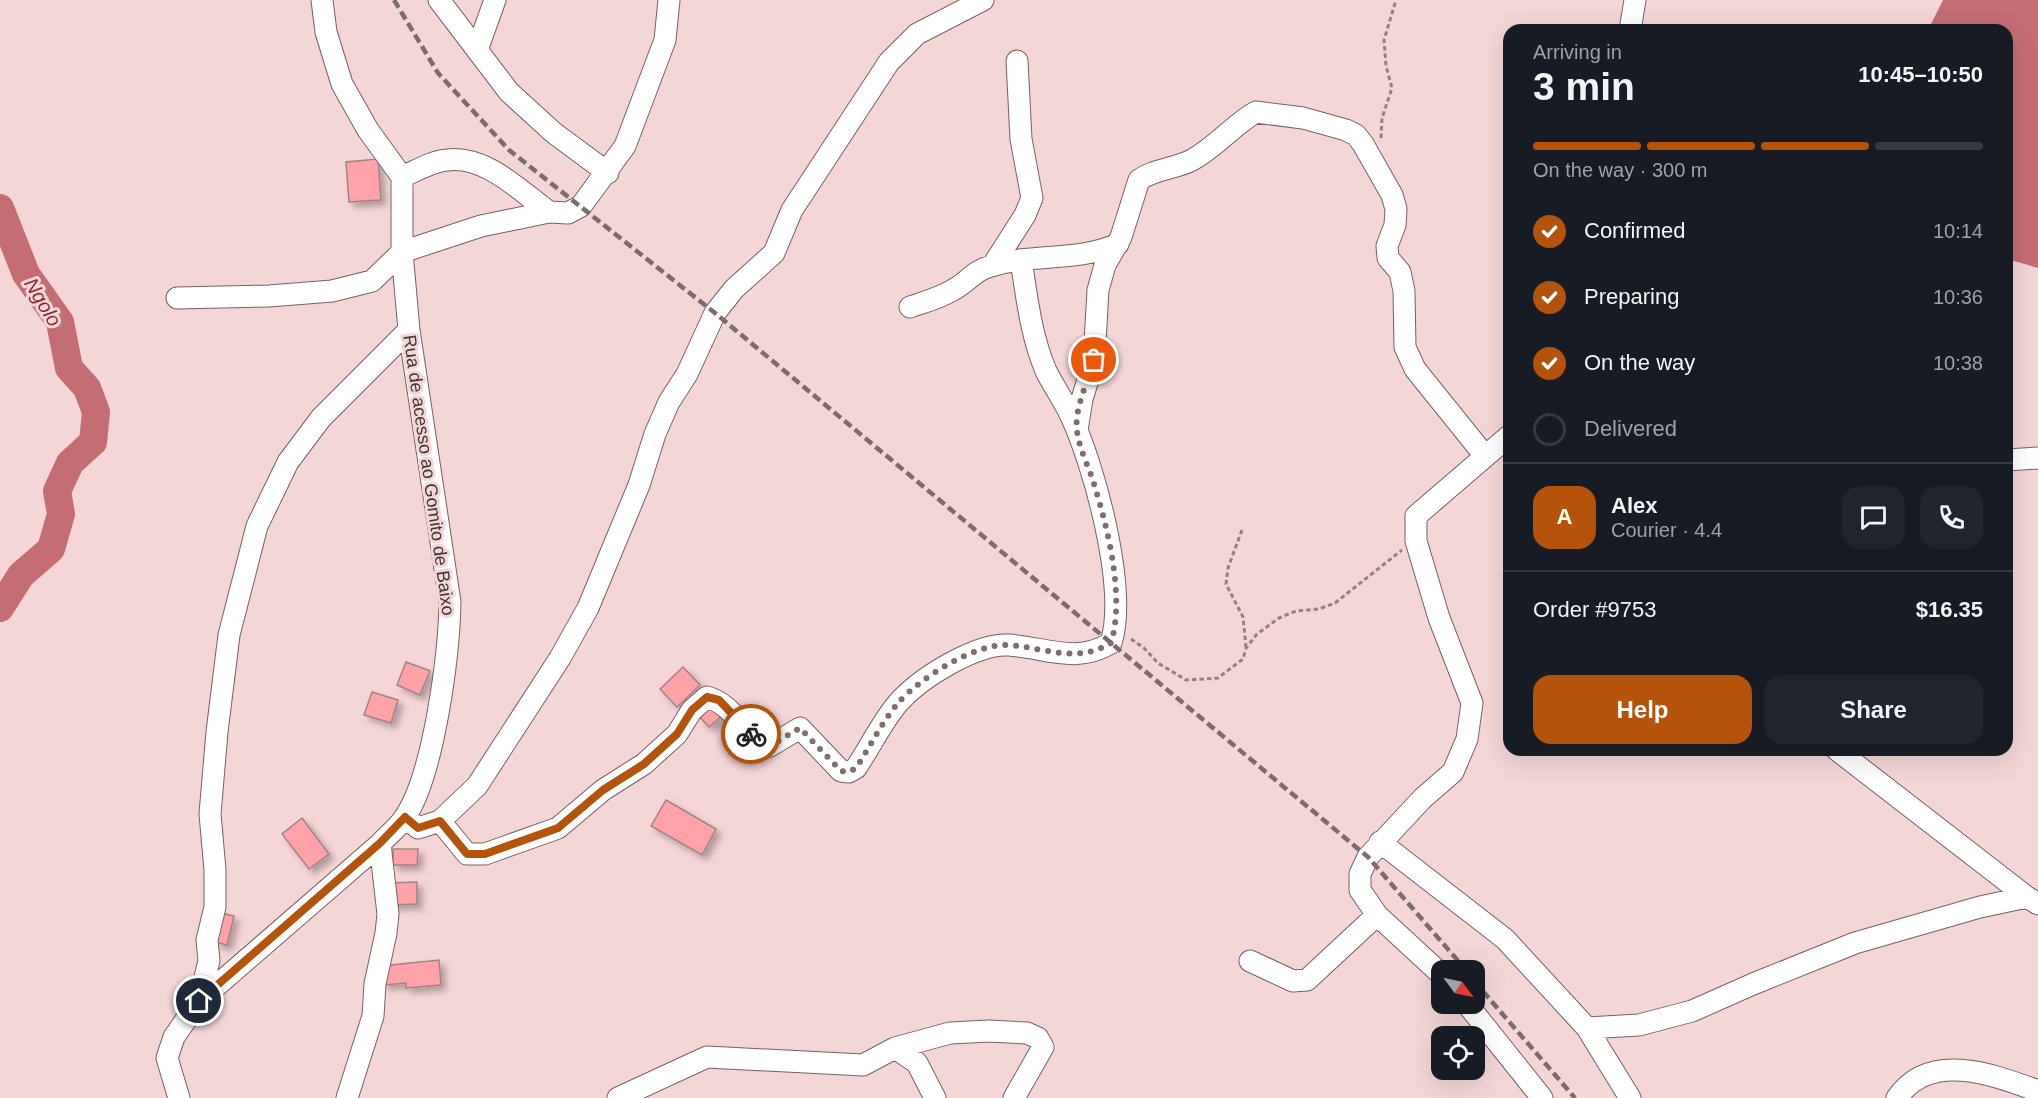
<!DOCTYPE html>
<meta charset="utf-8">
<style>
:root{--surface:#171b24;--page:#20242c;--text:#f1f3f6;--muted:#9ea1a6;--line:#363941;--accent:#b45309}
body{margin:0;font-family:Arial,sans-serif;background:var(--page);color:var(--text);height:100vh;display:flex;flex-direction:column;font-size:22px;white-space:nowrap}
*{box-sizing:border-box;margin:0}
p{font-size:20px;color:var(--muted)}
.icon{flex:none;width:33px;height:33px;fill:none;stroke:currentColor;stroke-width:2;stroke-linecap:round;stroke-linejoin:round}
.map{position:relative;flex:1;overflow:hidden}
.panel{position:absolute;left:1503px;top:24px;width:510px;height:732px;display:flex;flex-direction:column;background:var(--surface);border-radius:18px;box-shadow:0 6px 24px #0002}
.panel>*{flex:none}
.needle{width:39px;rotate:123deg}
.buttons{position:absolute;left:1431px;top:960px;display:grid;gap:12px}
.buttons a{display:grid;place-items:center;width:54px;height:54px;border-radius:12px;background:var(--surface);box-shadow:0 6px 24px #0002;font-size:30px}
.pin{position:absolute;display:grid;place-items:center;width:51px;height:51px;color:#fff;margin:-26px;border:3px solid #fff;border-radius:50%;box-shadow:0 2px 6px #0007}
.courier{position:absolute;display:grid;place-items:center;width:60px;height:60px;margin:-30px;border:4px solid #b45309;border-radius:50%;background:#fff;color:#222;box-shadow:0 2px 8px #0007}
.head em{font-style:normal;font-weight:700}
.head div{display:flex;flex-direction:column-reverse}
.head{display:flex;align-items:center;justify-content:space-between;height:102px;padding:0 30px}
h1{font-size:39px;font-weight:700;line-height:45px}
.bar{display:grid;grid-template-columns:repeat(4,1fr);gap:9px 6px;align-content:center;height:72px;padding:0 30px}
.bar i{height:8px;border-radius:4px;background:var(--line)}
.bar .on{background:var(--accent)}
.bar p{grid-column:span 4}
.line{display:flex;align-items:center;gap:15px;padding:0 30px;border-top:2px solid var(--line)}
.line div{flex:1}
.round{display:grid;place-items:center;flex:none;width:63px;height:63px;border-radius:18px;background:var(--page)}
ol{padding:0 30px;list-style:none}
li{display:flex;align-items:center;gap:18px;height:66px}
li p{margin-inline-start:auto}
li .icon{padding:6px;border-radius:50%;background:var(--accent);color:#fff;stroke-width:4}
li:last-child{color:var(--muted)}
li i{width:33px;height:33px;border:3px solid var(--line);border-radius:50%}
.cta{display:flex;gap:12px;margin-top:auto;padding:12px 30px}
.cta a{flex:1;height:69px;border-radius:18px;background:var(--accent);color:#fff;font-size:24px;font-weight:700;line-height:69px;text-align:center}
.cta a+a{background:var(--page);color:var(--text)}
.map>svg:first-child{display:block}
.water{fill:#c46e74}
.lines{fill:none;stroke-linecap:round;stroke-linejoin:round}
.river{stroke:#c46e74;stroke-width:28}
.building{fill:#ffa3a9;stroke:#a08485;stroke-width:1.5;filter:url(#shadow)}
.minor-casing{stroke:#7a5f60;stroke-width:23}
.path{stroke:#948080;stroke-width:3;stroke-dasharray:4.5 3;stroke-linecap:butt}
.minor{stroke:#fff;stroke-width:21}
.rail{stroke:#7e6b6c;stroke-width:4.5;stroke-dasharray:9 4.5;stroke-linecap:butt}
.done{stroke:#806d6e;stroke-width:6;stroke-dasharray:0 10.8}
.route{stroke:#b45309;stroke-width:8}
.labels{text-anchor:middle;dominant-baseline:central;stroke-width:6;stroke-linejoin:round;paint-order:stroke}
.street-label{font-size:18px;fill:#413535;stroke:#f5d6d7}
.water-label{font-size:20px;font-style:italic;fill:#8d2536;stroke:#f5d6d7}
</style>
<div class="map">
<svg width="2038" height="1098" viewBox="0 0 2038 1098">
<defs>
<filter id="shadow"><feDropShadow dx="5" dy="5" stdDeviation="3" flood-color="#0004"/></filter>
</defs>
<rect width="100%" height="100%" fill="#f5d6d7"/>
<path class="water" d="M1943,0H2038V268L2007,259V30H1928Z"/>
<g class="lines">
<path class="river" d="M0,208L26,274L60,322L69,368L87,388L96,412L93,442L70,463L57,491L61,514L51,549L21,575L0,608"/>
</g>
<path class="building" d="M378,159L381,200L349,202L346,162Z
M406,662L430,671L420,695L397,685Z
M683,667L700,685L677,707L660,689Z
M372,692L398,700L391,723L364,715Z
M710,703L722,716L709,727L697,714Z
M666,800L716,829L702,855L651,826Z
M302,818L329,854L309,869L282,834Z
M393,849H418L417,865H393Z
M417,882V904L391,905L390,883Z
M221,913L234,916L227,945L214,942Z
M439,960L441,985L406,988V983L384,985L382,966Z"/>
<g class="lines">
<g class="minor-casing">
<path id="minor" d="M439,0L509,92L554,133L608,173
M1630,30L1635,0
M477,50L495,0
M402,177C416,171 432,161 447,160C486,155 520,191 549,212
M993,265L1025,215L1032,198L1021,139L1017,61
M177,298L269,296L332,291L372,281L402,252L481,226L549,212L568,213L581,206L625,146L665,40L669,0
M910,307C924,302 940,298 953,290C968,282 973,271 991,266C1033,253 1077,262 1118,244
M1077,430L1082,399L1094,360L1098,290L1105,265L1121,237L1139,180C1154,169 1175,169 1192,160C1216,147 1233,125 1256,112L1303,118L1346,130L1356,135L1363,144L1392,195L1396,209L1395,225L1387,246L1388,258L1400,272L1404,291L1405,347L1415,369L1485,456
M2007,460L2038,458
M1837,750L2027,897
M405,817L418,828L440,821L477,786L560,658L588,608L639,485L655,434L669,402L687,374L715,313L734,289L774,253L792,210L889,62L917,34L983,0
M440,821L467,854H485L558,828L603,790L644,764L677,734L692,710L707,697C733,704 745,735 770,746L800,728L841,771L849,772L856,768C870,747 882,722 898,703C920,678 976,643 1009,645C1047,648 1076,664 1111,643C1128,589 1094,463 1069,412C1062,398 1053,385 1046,371C1031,336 1027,298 1021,260
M1380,842L1505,939L1587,1028L1630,1098
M1250,961L1293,981L1307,980L1377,915
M1442,975L1377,915L1360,890V874L1368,857L1423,798L1453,772L1467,739L1472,703L1439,618L1416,541V516L1509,436
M199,1001L209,961L207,940L215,907V870L210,814L217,732L229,635L257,526L288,462L321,418L409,330
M1467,1004L1542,1098
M1587,1028L1639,1025L1692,1011L1753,984L1855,943L1980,907L2027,897L2038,904
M895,1048L917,1063L935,1098
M179,1098L167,1058L174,1037L199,1001L380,844C388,835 399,827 405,817C434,774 449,655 450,602L409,330L402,252V177L368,130L342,84L326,32L322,0
M347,1098L373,1016L375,984L386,933L388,914L380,844
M618,1098L707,1057L863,1065L895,1048L950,1033L989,1031L1027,1033L1038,1038L1043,1047L1014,1098
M1897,1098C1930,1050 1994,1075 2038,1091"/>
</g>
<path class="path" d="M1381,138L1382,118L1392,88L1386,66L1384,40L1396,0
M1242,530L1228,568L1226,584L1243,617L1246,647
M1131,639L1144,648L1158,663L1186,680L1218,678L1243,659L1246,648L1257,634L1279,618L1296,611L1319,609L1335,603L1402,550"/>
<use href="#minor" class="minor"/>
<path class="rail" d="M394,0L438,73L509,150L715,313L1368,857L1466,970
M1474,981L1575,1098"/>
</g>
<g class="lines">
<path class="done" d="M751,734L770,746L800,728L841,771L849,772L856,768C870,747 882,722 898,703C920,678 975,643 1009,645C1047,648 1076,664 1111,643C1125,597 1108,529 1094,484C1089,467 1079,449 1077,431C1074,409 1088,381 1094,360"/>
<path class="route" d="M199,1001L380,843L405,817L418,828L440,821L467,854H485L558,828L603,790L644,764L677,734L692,710L707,697L719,700L751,734"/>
</g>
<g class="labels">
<g class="street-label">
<text transform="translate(429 475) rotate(82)">Rua de acesso ao Gomito de Baixo</text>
</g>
<g class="water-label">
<text transform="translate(43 302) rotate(59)">Ngolo</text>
</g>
</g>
</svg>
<div class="buttons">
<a><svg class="needle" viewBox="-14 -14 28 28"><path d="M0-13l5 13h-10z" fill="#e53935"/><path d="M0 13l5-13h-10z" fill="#9ea1a6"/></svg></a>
<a><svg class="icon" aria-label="locate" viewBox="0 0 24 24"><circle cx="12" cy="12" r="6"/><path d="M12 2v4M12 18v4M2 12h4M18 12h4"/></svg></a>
</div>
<div class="pin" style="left:1094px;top:360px;background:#ea580c"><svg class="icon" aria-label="bag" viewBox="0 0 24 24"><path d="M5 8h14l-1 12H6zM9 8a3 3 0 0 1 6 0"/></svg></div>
<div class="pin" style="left:199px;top:1001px;background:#1f2937"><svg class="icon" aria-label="home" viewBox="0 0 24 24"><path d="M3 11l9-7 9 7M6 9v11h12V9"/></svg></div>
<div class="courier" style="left:751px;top:734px"><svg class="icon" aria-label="bike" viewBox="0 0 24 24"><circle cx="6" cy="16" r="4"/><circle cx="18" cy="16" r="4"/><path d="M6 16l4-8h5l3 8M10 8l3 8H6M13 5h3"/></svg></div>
<section class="panel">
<div class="head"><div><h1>3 min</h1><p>Arriving in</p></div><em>10:45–10:50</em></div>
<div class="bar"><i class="on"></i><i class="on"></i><i class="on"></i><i></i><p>On the way · 300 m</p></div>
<ol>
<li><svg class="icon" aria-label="check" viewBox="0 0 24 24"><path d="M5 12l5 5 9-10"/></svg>Confirmed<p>10:14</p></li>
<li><svg class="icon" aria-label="check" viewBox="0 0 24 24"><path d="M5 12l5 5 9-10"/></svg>Preparing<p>10:36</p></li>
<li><svg class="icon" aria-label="check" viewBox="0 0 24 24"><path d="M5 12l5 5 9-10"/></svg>On the way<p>10:38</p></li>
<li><i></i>Delivered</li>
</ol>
<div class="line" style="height:108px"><b class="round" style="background:var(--accent);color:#fff">A</b><div><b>Alex</b><p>Courier · 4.4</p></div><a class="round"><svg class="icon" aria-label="chat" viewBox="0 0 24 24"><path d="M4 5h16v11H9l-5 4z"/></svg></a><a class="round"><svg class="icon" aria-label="phone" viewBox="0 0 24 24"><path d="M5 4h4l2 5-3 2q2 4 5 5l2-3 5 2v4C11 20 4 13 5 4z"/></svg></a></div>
<div class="line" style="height:78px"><div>Order #9753</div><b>$16.35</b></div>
<div class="cta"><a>Help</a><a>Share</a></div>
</section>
</div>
